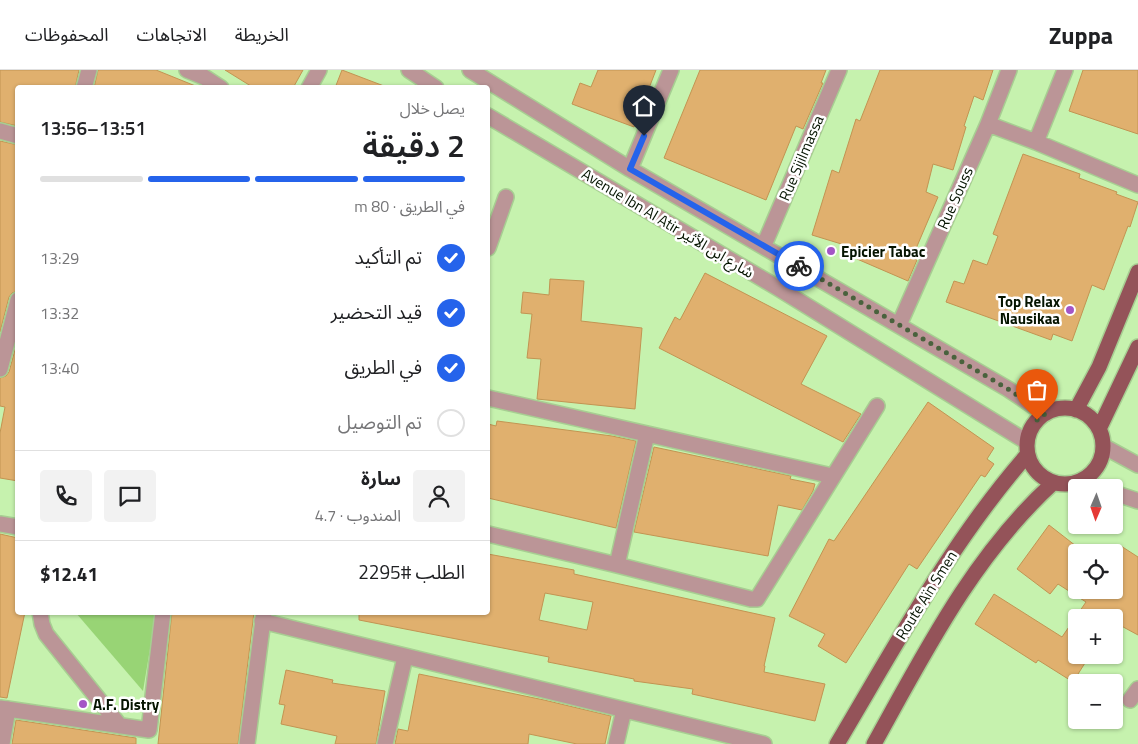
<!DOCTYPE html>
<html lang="ar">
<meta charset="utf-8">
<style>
:root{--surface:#fff;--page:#f2f2f2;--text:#202124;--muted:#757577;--line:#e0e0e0;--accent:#2563eb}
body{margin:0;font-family:"Titillium Web","Noto Sans Arabic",sans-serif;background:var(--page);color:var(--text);direction:rtl;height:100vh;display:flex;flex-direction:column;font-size:19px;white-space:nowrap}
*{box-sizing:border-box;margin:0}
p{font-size:16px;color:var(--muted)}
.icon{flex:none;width:28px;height:28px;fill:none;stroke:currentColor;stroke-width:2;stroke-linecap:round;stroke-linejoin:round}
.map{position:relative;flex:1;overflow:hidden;direction:ltr}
.side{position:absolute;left:15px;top:15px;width:475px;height:530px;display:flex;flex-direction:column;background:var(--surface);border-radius:5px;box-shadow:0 1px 4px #0004;direction:rtl}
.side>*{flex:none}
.needle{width:32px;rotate:182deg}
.tools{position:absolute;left:1068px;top:409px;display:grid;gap:10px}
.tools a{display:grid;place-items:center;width:55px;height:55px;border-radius:5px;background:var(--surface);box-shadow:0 1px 4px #0004;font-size:25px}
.pin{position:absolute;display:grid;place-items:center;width:42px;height:42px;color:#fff;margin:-51px -21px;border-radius:50% 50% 50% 0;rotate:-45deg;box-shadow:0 0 5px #0007}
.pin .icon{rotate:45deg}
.courier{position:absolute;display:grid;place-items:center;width:50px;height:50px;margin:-25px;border:4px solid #2563eb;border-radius:50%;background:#fff;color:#222;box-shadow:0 1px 6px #0007}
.headline em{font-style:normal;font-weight:600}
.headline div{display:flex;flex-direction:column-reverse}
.headline{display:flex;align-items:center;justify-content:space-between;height:85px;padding:0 25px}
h1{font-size:32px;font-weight:600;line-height:38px}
.bar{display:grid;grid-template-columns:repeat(4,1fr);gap:8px 5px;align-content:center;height:60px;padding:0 25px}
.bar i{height:6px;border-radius:4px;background:var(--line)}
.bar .active{background:var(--accent)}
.bar p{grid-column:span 4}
.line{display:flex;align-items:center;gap:12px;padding:0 25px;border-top:1px solid var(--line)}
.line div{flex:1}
.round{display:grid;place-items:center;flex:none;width:52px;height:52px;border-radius:5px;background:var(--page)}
ol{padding:0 25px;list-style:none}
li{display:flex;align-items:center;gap:15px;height:55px}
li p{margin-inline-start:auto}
li .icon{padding:5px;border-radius:50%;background:var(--accent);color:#fff;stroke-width:4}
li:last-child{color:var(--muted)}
li i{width:28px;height:28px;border:2px solid var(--line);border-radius:50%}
header{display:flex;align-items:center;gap:30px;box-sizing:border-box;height:70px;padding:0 25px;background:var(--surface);border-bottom:1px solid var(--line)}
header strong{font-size:24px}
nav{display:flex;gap:28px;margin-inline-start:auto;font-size:18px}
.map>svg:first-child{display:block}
.green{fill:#98d475}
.building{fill:#e0b06e;stroke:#c29452;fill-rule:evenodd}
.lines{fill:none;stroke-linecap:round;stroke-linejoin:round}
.minor-casing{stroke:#a7ce92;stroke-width:18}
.major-casing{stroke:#a7ce92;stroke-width:18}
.minor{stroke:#bb9597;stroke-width:15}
.major{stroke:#945359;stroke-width:15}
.done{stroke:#49623d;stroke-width:5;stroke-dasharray:0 9}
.route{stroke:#2563eb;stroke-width:6}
.poi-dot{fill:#a455c6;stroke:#fff;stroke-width:2}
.labels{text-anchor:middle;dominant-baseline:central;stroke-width:5;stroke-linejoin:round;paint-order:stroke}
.street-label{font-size:15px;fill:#051400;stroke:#fff}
.poi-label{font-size:15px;font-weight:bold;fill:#051400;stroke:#fff;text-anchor:start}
</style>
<header>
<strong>Zuppa</strong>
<nav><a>الخريطة</a><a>الاتجاهات</a><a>المحفوظات</a></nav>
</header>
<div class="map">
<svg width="1138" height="674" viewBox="0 0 1138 674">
<rect width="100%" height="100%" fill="#c6f2ae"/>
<path class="green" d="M76,543H156L143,621Z"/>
<path class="building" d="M0,0H79L75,18H18V56L0,52Z
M98,0H156L198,17L94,18Z
M225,0H303L293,18H254Z
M342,0L384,16V18H335Z
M598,0H656L634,57L572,34L580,13L591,17Z
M700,0H826L821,13H823L803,59L796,56L766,130L664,88Z
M880,0H993L983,30L974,26L964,56L966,57L953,100L933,94L926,122L938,127L912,188L917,190L908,211L857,189L861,180L812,165L832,100L839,103L856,49L860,51Z
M1083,0H1138V64L1069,41Z
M0,71L18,75V221L12,223L9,227L0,262Z
M1023,84L1080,104L1079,108L1117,122L1116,124L1138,132L1130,157L1128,156L1104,220L1092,215L1072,271L1053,264L1051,270L946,232L954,211L964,214L973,190L987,195L998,166L993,164Z
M705,203L827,266L801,314L861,344L843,372L659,278L675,247L680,250Z
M550,209L584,211L581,251L642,258L635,339L537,329L541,289L527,288L532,244L521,243L523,222L549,225Z
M18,269V411L0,408V363L5,337L0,336V308L6,306L9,302Z
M928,332L994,378L987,389L994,394L985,407L981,405L917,499L909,494L846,593L818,576L825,564L789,546L829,469L834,471Z
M497,351L612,366L636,371L616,458L488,428V354L496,356Z
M654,377L791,406L790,409L815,414L813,421L802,440L778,435L768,486L634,462Z
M1049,455L1076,476V520H1114V487L1121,476L1138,487V565L1114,552V548H1076V585H1090L1073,612L1038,590L1036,593L975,554L994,524L1062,567L1086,532L1058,514L1050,524L1017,499Z
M0,464L18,468V542H25L7,628L0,627Z
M488,484L574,500V504L775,548L764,596H765L764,602L825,614L815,651L692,624L693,619L634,611V609L548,592L549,587L359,550V542H488ZM545,523L593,532L587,560L539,550Z
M172,542H254L238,674H158Z
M286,600L333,610L332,613L385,621L376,674H335L337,666L281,654L285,635L279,634Z
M419,604L544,630L611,646L605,674H577L529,664L528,674H395L398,659L408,661Z
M16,650L136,668V674H12Z"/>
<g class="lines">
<g class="minor-casing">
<path id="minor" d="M187,0L204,7L221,18
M409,0L436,18
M470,0L630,99L1008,319L1045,344
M84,18L89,0
M309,18L319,0
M488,46L778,218L1027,372
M988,54L1036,72L1138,115
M0,61L18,66
M1036,72L1065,0
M630,99L671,0
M764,175L839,0
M488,178L506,127
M899,255L988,54L1009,0
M0,299L18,230
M488,328L832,406
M1103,376L1138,395
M1080,411L1098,418
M1114,423L1138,431
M0,454L18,457
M488,464L617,495L751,529H757L877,336
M617,495L647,364
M40,542L42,554L46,564L120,656
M262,551L764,674
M1130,630L1138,619
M0,638L149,660L163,542
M2,674L8,639
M247,674L264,542
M385,674L405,587
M616,674L624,640"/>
</g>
<g class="major-casing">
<path id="major" d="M1027 376a38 38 0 1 1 76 0a38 38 0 1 1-76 0Z
M1076,340L1099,297L1138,202
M1099,359L1138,277
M837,674C896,575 951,472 1027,385
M874,674C925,582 974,485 1053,413"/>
</g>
<use href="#minor" class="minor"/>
<use href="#major" class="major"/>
</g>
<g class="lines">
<path class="done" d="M799,196L1008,319L1045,344L1037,350"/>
<path class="route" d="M644,66L630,99L799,196"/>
</g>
<g class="poi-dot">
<circle cx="831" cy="181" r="5"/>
<circle cx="1070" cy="240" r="5"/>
<circle cx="83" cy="634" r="5"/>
</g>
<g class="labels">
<g class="street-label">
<text transform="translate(801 88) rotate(-67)">Rue Sijilmassa</text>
<text transform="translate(955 128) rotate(-66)">Rue Souss</text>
<text transform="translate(668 153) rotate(31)">Avenue Ibn Al Atir شارع ابن الأثير</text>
<text transform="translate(926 525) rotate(-58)">Route Aïn Smen</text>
</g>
<g class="poi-label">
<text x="841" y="181">Epicier Tabac</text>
<text x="1060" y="231" text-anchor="end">Top Relax<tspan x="1060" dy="17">Nausikaa</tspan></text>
<text x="93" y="634">A.F. Distry</text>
</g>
</g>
</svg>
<div class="tools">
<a><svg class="needle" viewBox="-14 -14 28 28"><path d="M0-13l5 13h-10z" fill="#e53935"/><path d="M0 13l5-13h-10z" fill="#757577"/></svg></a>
<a><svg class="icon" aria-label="locate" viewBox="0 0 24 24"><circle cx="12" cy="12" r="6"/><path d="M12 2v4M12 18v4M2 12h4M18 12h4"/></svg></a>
<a>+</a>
<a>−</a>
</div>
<div class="pin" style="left:1037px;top:350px;background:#ea580c"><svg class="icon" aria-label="bag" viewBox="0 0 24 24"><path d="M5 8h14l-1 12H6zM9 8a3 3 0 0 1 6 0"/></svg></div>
<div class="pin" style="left:644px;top:66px;background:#1f2937"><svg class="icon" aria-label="home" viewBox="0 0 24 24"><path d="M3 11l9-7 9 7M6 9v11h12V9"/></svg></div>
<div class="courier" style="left:799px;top:196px"><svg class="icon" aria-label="bike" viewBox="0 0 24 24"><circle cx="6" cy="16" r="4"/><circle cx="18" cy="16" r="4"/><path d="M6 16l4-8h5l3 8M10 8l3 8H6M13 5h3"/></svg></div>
<section class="side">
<div class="headline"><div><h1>2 دقيقة</h1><p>يصل خلال</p></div><em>13:51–13:56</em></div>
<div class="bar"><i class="active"></i><i class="active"></i><i class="active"></i><i></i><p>في الطريق · 80 m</p></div>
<ol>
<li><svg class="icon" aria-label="check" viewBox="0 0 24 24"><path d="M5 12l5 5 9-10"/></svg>تم التأكيد<p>13:29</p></li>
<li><svg class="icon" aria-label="check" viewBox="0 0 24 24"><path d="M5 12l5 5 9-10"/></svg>قيد التحضير<p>13:32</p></li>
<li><svg class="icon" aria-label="check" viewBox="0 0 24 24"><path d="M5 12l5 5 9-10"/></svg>في الطريق<p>13:40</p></li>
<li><i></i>تم التوصيل</li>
</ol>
<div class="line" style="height:90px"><a class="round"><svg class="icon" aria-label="person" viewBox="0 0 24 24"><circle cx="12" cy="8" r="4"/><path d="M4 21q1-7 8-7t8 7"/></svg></a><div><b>سارة</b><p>المندوب · 4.7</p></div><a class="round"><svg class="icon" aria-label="chat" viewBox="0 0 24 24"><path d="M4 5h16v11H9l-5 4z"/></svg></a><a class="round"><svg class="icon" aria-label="phone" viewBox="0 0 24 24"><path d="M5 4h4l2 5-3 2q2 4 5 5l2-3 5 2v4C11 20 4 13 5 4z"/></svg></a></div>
<div class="line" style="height:65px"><div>الطلب #2295</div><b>$12.41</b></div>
</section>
</div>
